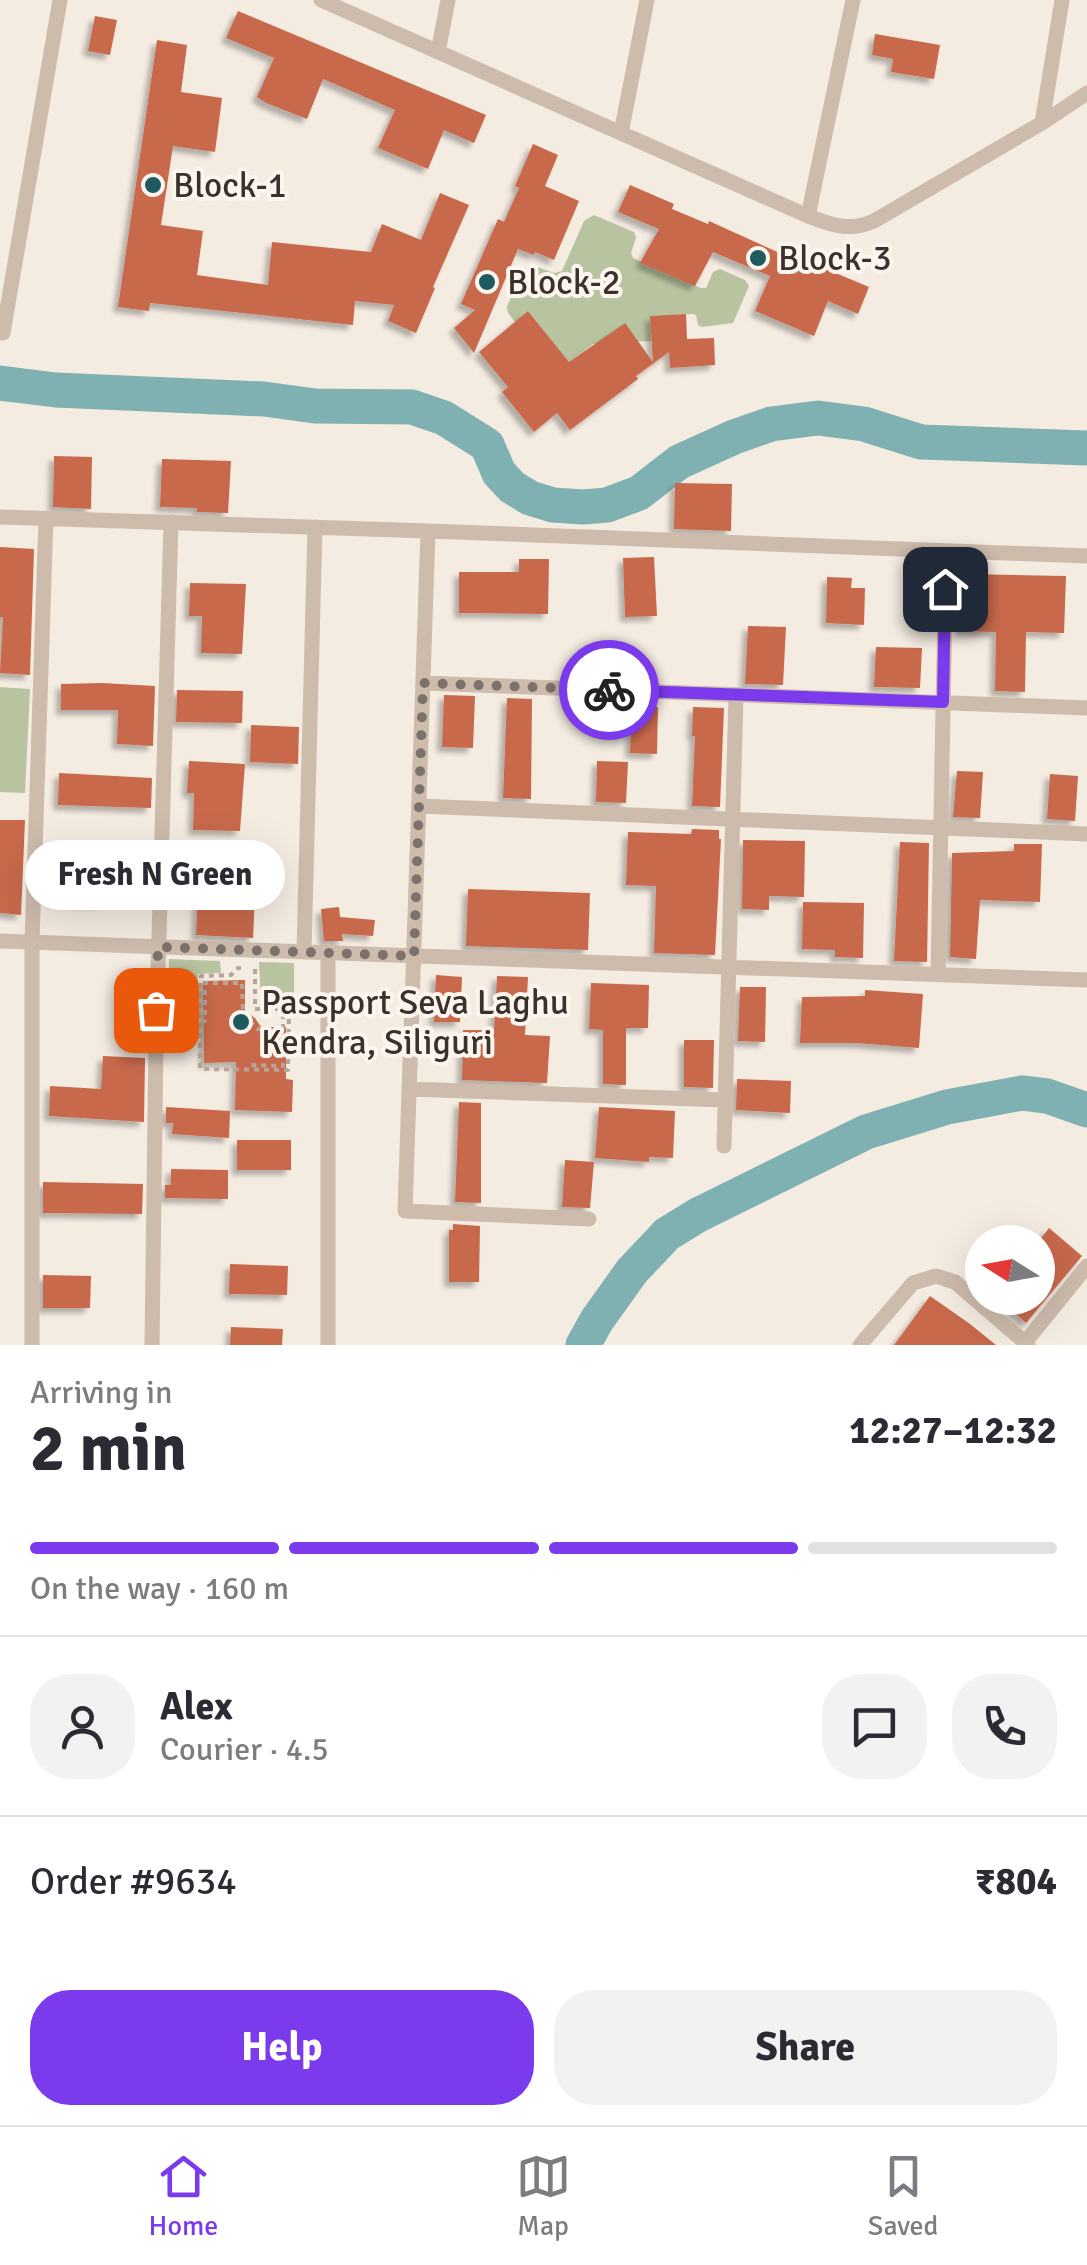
<!DOCTYPE html>
<meta charset="utf-8">
<style>
:root{--surface:#fff;--page:#f2f2f3;--text:#2b2b33;--muted:#7c7c81;--line:#e1e1e2;--accent:#7c3aed}
body{margin:0;font-family:Signika,sans-serif;background:var(--page);color:var(--text);height:100vh;display:flex;flex-direction:column;font-size:38px;white-space:nowrap}
*{box-sizing:border-box;margin:0}
p{font-size:32px;color:var(--muted)}
.icon{flex:none;width:55px;height:55px;fill:none;stroke:currentColor;stroke-width:2;stroke-linecap:round;stroke-linejoin:round}
.map{position:relative;height:1345px;overflow:hidden}
.drawer{display:flex;flex-direction:column;background:var(--surface);flex:1}
.drawer>*{flex:none}
.needle{width:65px;rotate:281deg}
.tools{position:absolute;left:965px;top:1225px;display:grid;gap:20px}
.tools a{display:grid;place-items:center;width:90px;height:90px;border-radius:50%;background:var(--surface);box-shadow:0 10px 40px #0002;font-size:50px}
.pin{position:absolute;display:grid;place-items:center;width:85px;height:85px;color:#fff;margin:-42px;border-radius:20px;box-shadow:0 5px 15px #0006}
.courier{position:absolute;display:grid;place-items:center;width:100px;height:100px;margin:-50px;border:8px solid #7c3aed;border-radius:50%;background:#fff;color:#222;box-shadow:0 2px 12px #0007}
.bubble{position:absolute;height:70px;border-radius:35px;background:var(--surface);box-shadow:0 10px 40px #0002;font-size:32px;font-weight:700;line-height:70px;text-align:center}
.summary em{font-style:normal;font-weight:700}
.summary div{display:flex;flex-direction:column-reverse}
.summary{display:flex;align-items:center;justify-content:space-between;height:170px;padding:0 30px}
h1{font-size:65px;font-weight:700;line-height:75px}
.bar{display:grid;grid-template-columns:repeat(4,1fr);gap:15px 10px;align-content:center;height:120px;padding:0 30px}
.bar i{height:12px;border-radius:8px;background:var(--line)}
.bar .on{background:var(--accent)}
.bar p{grid-column:span 4}
.line{display:flex;align-items:center;gap:25px;padding:0 30px;border-top:2px solid var(--line)}
.line div{flex:1}
.round{display:grid;place-items:center;flex:none;width:105px;height:105px;border-radius:40px;background:var(--page)}
.action{display:flex;gap:20px;margin-top:auto;padding:20px 30px}
.action a{flex:1;height:115px;border-radius:40px;background:var(--accent);color:#fff;font-size:40px;font-weight:700;line-height:115px;text-align:center}
.action a+a{background:var(--page);color:var(--text)}
.tabs{display:flex;justify-content:space-around;align-items:center;height:140px;border-top:2px solid var(--line);background:var(--surface);font-size:28px;color:var(--muted)}
.tabs a{display:grid;justify-items:center;gap:5px}
.tabs .on{color:var(--accent)}
.map>svg:first-child{display:block}
.green{fill:#b8c4a0}
.lines{fill:none;stroke-linecap:round;stroke-linejoin:round}
.river{stroke:#7fb0b2;stroke-width:35}
.building{fill:#c8694b;filter:url(#shadow)}
.path{stroke:#b9a596;stroke-width:4;stroke-dasharray:5 5;stroke-linecap:butt}
.street{stroke:#cdbbac;stroke-width:15}
.done{stroke:#7c716b;stroke-width:10;stroke-dasharray:0 18}
.route{stroke:#7c3aed;stroke-width:12}
.poi-dot{fill:#1f5a5e;stroke:#fbf5ee;stroke-width:4}
.labels{text-anchor:middle;dominant-baseline:central;stroke-width:8;stroke-linejoin:round;paint-order:stroke}
.poi-label{font-size:35px;fill:#3b302b;stroke:#fbf5ee;text-anchor:start}
</style>
<div class="map">
<svg width="1087" height="1345" viewBox="0 0 1087 1345">
<defs>
<filter id="shadow"><feDropShadow dx="-5" dy="5" stdDeviation="2.5" flood-color="#0004"/></filter>
</defs>
<rect width="100%" height="100%" fill="#f4ebe1"/>
<path class="green" d="M594,215L634,232L636,238L631,253L633,258L701,288H706L713,272L720,269L745,280L749,286L733,323L702,327L698,325L696,315L692,314L651,316V341L593,344L569,362L554,344L530,363L545,332L528,311L515,322L508,313L507,307L521,272L532,265L554,273L562,271L584,221Z
M0,687L30,689L25,793L0,792Z
M169,959L220,961L221,973L198,974L195,1029L168,1035Z
M259,962L294,963V1008L268,1007L261,1002Z"/>
<g class="lines">
<path class="river" d="M0,383L56,390L264,399L315,406L412,407L444,418L487,445L499,473L512,487L530,498L553,505L583,507L607,505L639,493L679,462L734,437L771,424L818,418L864,424L921,442L1087,448
M583,1345L597,1320L632,1271L667,1234L698,1215L866,1132L947,1107L1022,1093L1047,1096L1087,1110"/>
</g>
<path class="building" d="M238,11L486,115L474,143L444,130L428,169L378,148L395,110L323,79L307,119L266,103L257,97L274,58L226,38Z
M95,16L117,20L110,55L88,51Z
M875,34L940,45L934,79L891,72L893,59L872,55Z
M157,40L187,45L181,92L222,98L215,152L173,146L168,179L161,225L203,231L197,275L268,285L272,242L371,252L382,224L421,240L440,193L469,205L433,287L435,288L416,333L388,321L394,305L355,301L353,325L150,303L149,311L118,307Z
M533,144L558,155L545,186L579,201L554,260L535,252L534,255L518,249L474,353L454,328L475,310L461,304L498,219L504,222L519,188L515,186Z
M630,185L674,204L672,209L708,224L709,221L824,273L826,269L869,287L858,314L828,301L814,336L755,311L770,276L713,252L695,286L640,263L659,229L618,212Z
M528,311L569,362L625,323L653,362L650,316L686,314L687,339L714,338L715,365L670,368L669,352L636,376L638,379L570,430L557,413L534,432L502,392L508,387L479,352Z
M54,456L92,457L91,509L53,507Z
M162,459L231,461L228,513L197,512V508L160,507Z
M675,483L732,484L731,531L674,529Z
M0,547L34,549L30,675L0,673L3,617H0Z
M654,557L657,616L625,617L623,558Z
M519,559H549L548,614L459,613V572H519Z
M963,574L1066,576L1064,633L1026,632L1025,692L995,691L996,632L961,631Z
M827,577L852,578L851,588H865L864,625L826,623Z
M190,583L246,584L242,654L201,653L202,616H189Z
M748,626L786,627L783,685L745,684Z
M876,647L922,648L920,688L874,687Z
M102,683L155,686L153,746L117,744L118,710H61V684Z
M177,690L243,691L242,723L176,722Z
M444,695L475,696L473,748L442,747Z
M507,698L532,699L531,799L503,798Z
M632,706L658,707L657,754L630,753Z
M693,707L724,708L720,807L692,806L695,736H692Z
M251,725L299,727L298,764L250,762Z
M189,761L245,764L240,831L193,830L194,793H187Z
M597,761L628,762L626,803L596,802Z
M957,771L983,772L980,818L953,817Z
M59,773L152,778L151,808L58,805Z
M1050,774L1078,776L1075,821L1047,819Z
M0,820H25L21,915L0,913Z
M692,829L719,830V839H721L715,955L654,953L656,886L626,885L628,832L691,834Z
M115,840L150,841L149,900L103,899V904L52,901L54,867L113,870Z
M743,840L805,841L804,897L769,896V910L742,909Z
M900,842L929,843L927,962L894,961Z
M1014,844H1042L1040,902L980,900L976,959L950,957L952,853L1014,851Z
M468,889L590,893L588,950L466,946Z
M198,892L255,895L253,938L196,935Z
M803,902L864,903L863,958L835,957V950L802,949Z
M339,907L340,917L375,920L373,936L342,934L343,941H324L321,909Z
M436,975L462,977L460,1022H434Z
M497,976L528,977L525,1035L550,1036L547,1083L462,1080L463,1030H494Z
M245,980V1011L255,1018L261,1027H286V1079L293,1080L292,1112L235,1110L236,1062L204,1063L203,981Z
M591,983L649,985L648,1028H626V1085L603,1084V1030L589,1029Z
M740,987H766L765,1042L738,1041Z
M865,990L923,994L919,1048L857,1043H800L802,997L865,996Z
M684,1040H714L713,1088L684,1087Z
M103,1056L145,1058L144,1122L49,1116L50,1086L101,1089Z
M737,1079L791,1081L790,1113L736,1110Z
M459,1102L481,1103V1203L455,1202Z
M166,1107L230,1111L229,1138L172,1134L173,1123H166Z
M599,1107L675,1111L673,1158L649,1157V1162L595,1158Z
M237,1140H291V1170H237Z
M565,1160L594,1162L590,1208L562,1207Z
M171,1169L228,1170V1199L165,1198V1185H171Z
M43,1182L143,1184L142,1214L43,1213Z
M453,1224L480,1226L479,1282H449V1230H453Z
M1049,1228L1082,1256L1026,1323L998,1298H1038V1242Z
M230,1264L288,1266L287,1295L229,1294Z
M43,1275L91,1276L90,1308H43Z
M930,1296L970,1324L996,1345H894Z
M231,1327L283,1329L282,1345H230Z"/>
<g class="lines">
<path class="path" d="M241,968H238L231,975L201,976L200,1069L288,1070L289,1010
M255,969V1009H297L314,1005
M201,1021H205V983H242L243,1013L257,1029H283V1066L247,1065
M283,1029V1009
M170,1041H200"/>
<path class="street" d="M321,0L808,216C831,225 850,232 874,221L1042,123L1087,93
M438,52L448,0
M1042,123L1062,0
M621,133L647,0
M808,216L853,0
M3,333L60,0
M0,517L428,531L1087,556
M428,531L405,1211L589,1219
M423,683L1087,708
M419,806L1087,834
M0,941L1087,980
M304,952L315,527
M938,975L946,551
M409,1089L725,1100
M724,1146L736,695
M32,1345V942L46,518
M152,1345L156,1041L171,522
M328,1345V953
M860,1345L913,1283L936,1276L955,1282L1028,1345
M1023,1345L1087,1266"/>
</g>
<g class="lines">
<path class="done" d="M156,1010L158,947L414,956L423,683L609,690"/>
<path class="route" d="M609,690L943,702L945,589"/>
</g>
<g class="poi-dot">
<circle cx="153" cy="185" r="10"/>
<circle cx="758" cy="258" r="10"/>
<circle cx="487" cy="282" r="10"/>
<circle cx="241" cy="1022" r="10"/>
</g>
<g class="labels">
<g class="poi-label">
<text x="173" y="185">Block-1</text>
<text x="778" y="258">Block-3</text>
<text x="507" y="282">Block-2</text>
<text x="261" y="1002">Passport Seva Laghu<tspan x="261" dy="40">Kendra, Siliguri</tspan></text>
</g>
</g>
</svg>
<div class="tools">
<a><svg class="needle" viewBox="-14 -14 28 28"><path d="M0-13l5 13h-10z" fill="#e53935"/><path d="M0 13l5-13h-10z" fill="#7c7c81"/></svg></a>
</div>
<div class="pin" style="left:156px;top:1010px;background:#ea580c"><svg class="icon" aria-label="bag" viewBox="0 0 24 24"><path d="M5 8h14l-1 12H6zM9 8a3 3 0 0 1 6 0"/></svg></div>
<div class="pin" style="left:945px;top:589px;background:#1f2937"><svg class="icon" aria-label="home" viewBox="0 0 24 24"><path d="M3 11l9-7 9 7M6 9v11h12V9"/></svg></div>
<div class="courier" style="left:609px;top:690px"><svg class="icon" aria-label="bike" viewBox="0 0 24 24"><circle cx="6" cy="16" r="4"/><circle cx="18" cy="16" r="4"/><path d="M6 16l4-8h5l3 8M10 8l3 8H6M13 5h3"/></svg></div>
<div class="bubble" style="left:25px;top:840px;width:260px">Fresh N Green</div>
</div>
<section class="drawer">
<div class="summary"><div><h1>2 min</h1><p>Arriving in</p></div><em>12:27–12:32</em></div>
<div class="bar"><i class="on"></i><i class="on"></i><i class="on"></i><i></i><p>On the way · 160 m</p></div>
<div class="line" style="height:180px"><a class="round"><svg class="icon" aria-label="person" viewBox="0 0 24 24"><circle cx="12" cy="8" r="4"/><path d="M4 21q1-7 8-7t8 7"/></svg></a><div><b>Alex</b><p>Courier · 4.5</p></div><a class="round"><svg class="icon" aria-label="chat" viewBox="0 0 24 24"><path d="M4 5h16v11H9l-5 4z"/></svg></a><a class="round"><svg class="icon" aria-label="phone" viewBox="0 0 24 24"><path d="M5 4h4l2 5-3 2q2 4 5 5l2-3 5 2v4C11 20 4 13 5 4z"/></svg></a></div>
<div class="line" style="height:130px"><div>Order #9634</div><b>₹804</b></div>
<div class="action"><a>Help</a><a>Share</a></div>
</section>
<nav class="tabs">
<a class="on"><svg class="icon" aria-label="home" viewBox="0 0 24 24"><path d="M3 11l9-7 9 7M6 9v11h12V9"/></svg>Home</a>
<a><svg class="icon" aria-label="map" viewBox="0 0 24 24"><path d="M3 6l6-2 6 2 6-2v14l-6 2-6-2-6 2zM9 4v14M15 6v14"/></svg>Map</a>
<a><svg class="icon" aria-label="saved" viewBox="0 0 24 24"><path d="M7 4h10v16l-5-4-5 4z"/></svg>Saved</a>
</nav>
